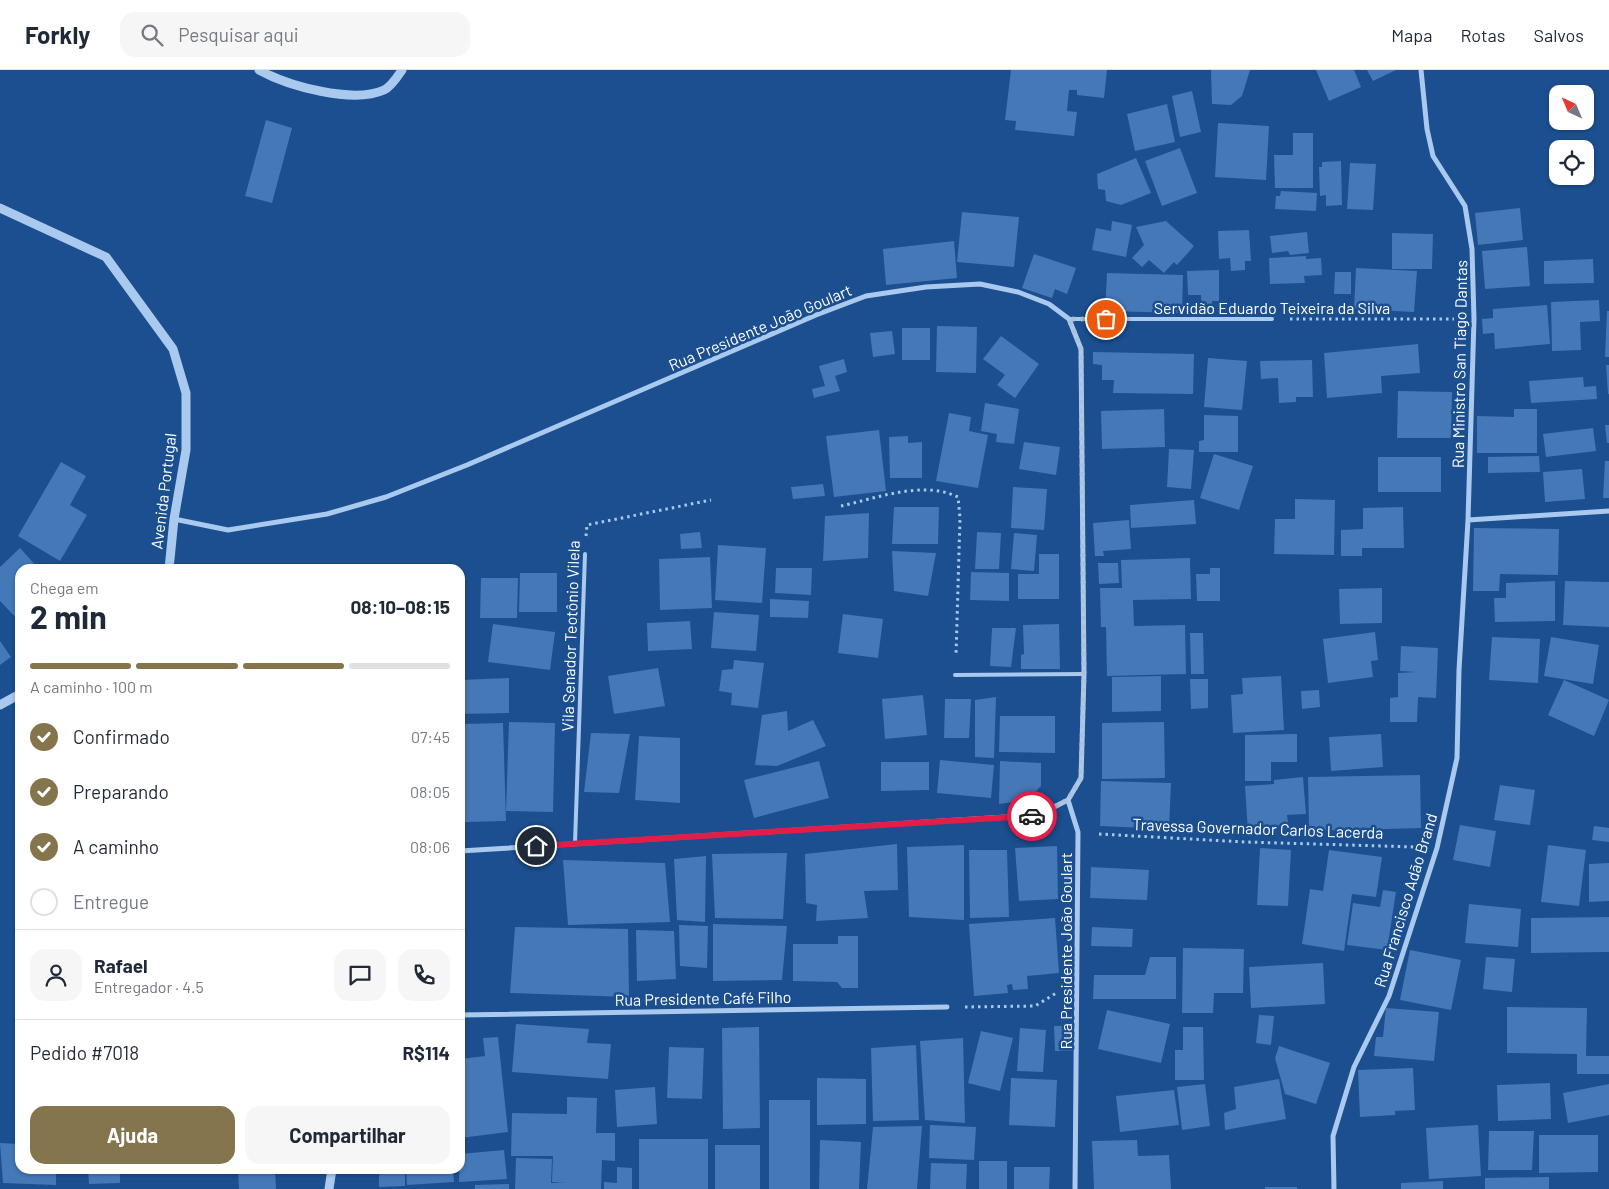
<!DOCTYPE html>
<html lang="pt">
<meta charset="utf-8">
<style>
:root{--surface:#fff;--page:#f6f6f7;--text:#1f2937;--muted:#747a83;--line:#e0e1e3;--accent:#84754c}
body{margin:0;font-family:Barlow,sans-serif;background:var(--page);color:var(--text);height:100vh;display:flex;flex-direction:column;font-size:19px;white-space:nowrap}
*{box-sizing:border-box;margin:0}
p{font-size:16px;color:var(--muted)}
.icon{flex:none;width:28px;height:28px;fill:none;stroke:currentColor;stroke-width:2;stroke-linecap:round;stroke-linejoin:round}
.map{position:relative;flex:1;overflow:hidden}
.sheet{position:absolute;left:15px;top:494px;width:450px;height:610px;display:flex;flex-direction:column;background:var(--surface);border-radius:15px;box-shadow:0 1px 4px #0004}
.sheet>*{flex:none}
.needle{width:32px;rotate:316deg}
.controls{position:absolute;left:1549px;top:15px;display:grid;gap:10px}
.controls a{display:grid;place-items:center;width:45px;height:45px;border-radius:10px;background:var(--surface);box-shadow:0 1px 4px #0004;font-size:25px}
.pin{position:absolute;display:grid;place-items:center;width:42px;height:42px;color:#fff;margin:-21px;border:2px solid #fff;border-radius:50%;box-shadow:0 1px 5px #0007}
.courier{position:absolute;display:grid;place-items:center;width:50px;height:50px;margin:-25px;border:4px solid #e11d48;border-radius:50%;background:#fff;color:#222;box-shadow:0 1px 6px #0007}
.summary em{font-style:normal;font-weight:700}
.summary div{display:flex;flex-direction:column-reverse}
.summary{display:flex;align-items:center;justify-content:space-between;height:85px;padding:0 15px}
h1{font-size:32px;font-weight:700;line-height:38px}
.bar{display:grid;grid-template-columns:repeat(4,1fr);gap:8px 5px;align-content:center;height:60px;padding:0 15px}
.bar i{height:6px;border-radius:4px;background:var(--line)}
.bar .active{background:var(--accent)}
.bar p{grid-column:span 4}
.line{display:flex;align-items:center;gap:12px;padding:0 15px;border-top:1px solid var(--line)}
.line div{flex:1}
.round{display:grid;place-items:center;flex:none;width:52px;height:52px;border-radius:15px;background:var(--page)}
ol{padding:0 15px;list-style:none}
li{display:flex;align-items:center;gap:15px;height:55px}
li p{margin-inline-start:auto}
li .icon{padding:5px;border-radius:50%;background:var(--accent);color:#fff;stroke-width:4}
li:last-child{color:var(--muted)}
li i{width:28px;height:28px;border:2px solid var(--line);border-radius:50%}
.cta{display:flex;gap:10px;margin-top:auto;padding:10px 15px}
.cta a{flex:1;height:58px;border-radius:15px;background:var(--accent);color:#fff;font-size:20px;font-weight:700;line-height:58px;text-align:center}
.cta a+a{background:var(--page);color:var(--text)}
header{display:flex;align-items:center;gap:30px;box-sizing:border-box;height:70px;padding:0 25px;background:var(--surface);border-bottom:1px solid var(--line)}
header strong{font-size:24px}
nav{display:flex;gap:28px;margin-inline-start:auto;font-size:18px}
.search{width:350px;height:45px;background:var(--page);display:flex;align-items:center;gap:12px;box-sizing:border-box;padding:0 18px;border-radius:15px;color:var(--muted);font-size:19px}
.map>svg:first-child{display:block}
.building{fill:#4478b7}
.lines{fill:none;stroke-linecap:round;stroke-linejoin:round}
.path{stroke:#a9c9ee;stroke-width:3;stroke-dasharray:2.5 4;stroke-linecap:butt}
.service{stroke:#a9c9ee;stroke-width:4}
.minor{stroke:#a9c9ee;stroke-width:5}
.tertiary{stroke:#a9c9ee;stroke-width:9}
.done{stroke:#afc1d8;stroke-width:5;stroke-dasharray:0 9}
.route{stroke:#e11d48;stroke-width:6}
.labels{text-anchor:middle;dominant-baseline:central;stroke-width:5;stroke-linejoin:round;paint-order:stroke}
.street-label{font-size:16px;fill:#fff;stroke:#1b4f8f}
</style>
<header>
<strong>Forkly</strong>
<div class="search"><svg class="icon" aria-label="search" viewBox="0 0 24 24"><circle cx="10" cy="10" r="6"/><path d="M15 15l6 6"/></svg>Pesquisar aqui</div>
<nav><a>Mapa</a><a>Rotas</a><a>Salvos</a></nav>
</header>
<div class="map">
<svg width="1609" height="1119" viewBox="0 0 1609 1119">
<rect width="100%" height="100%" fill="#1b4f8f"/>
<path class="building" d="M1011,0H1107L1104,28L1077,25V20H1069L1067,41L1077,42L1074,66L1015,60L1016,51L1005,50Z
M1211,0H1250L1242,26L1231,35L1212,34Z
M1316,0H1354L1361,17L1329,31Z
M1367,0H1396L1373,11Z
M1192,21L1201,62L1180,67L1172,26Z
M1167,34L1175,72L1135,81L1127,44Z
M266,50L292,58L272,133L245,126Z
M1218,53L1269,56L1266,110L1215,107Z
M1293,63H1313V118H1275L1274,85H1293Z
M1180,78L1197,123L1162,136L1145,91Z
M1136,88L1151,123L1121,135L1106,131L1105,120L1098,119L1097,104Z
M1341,91L1342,135L1326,136V125L1320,126L1319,97H1322V92Z
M1350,93L1376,94L1373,140L1347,139Z
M1281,121L1317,123L1316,141L1275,139L1276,126H1280Z
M1520,138L1523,170L1478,175L1475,143Z
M962,142L1019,147L1014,197L957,192Z
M1112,151L1132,155L1126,187L1092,180L1096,158L1111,161Z
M1166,151L1194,176L1177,195L1174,192L1164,203L1149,190L1142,197L1132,188L1144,175L1136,157Z
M1249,160L1251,191H1245V200L1231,201L1230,188L1219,189L1218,161Z
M1307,162L1309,183L1290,185L1288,181L1272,183L1270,166Z
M1392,163L1433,164L1432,199H1392Z
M954,171L957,208L886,215L883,179Z
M1527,177L1530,216L1485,219L1482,181Z
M1034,184L1076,198L1067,224L1055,219L1052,228L1022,218Z
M1306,186V189L1321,188L1322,205L1304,206L1305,213L1270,214L1269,188Z
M1593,189L1594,213L1544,214V191Z
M1356,198L1417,201L1414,242L1354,239Z
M1219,200V231H1212V243H1202L1201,225H1188L1187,201Z
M1335,202H1351V224H1334Z
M1107,203L1183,205L1182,243L1105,241Z
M1599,230L1600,251L1580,252L1581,280L1552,281L1551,232Z
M1547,235L1550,274L1495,279L1494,263L1483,264L1482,249L1493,248V239Z
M1607,241H1609V287H1605Z
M937,256L977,257L976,303L936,302Z
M902,258H930V290H902Z
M892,261L895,284L873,287L870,263Z
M1001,266L1039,294L1015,328L997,315L1005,305L983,289Z
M1418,274L1420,303L1381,306L1382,323L1327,328L1324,283Z
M1093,282L1194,284L1193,324L1113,323L1114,310H1102V295L1093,294Z
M1208,288L1247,291L1242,340L1204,337Z
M844,289L847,302L835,306L840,321L814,328L812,319L825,316L819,296Z
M1312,290L1313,327H1296V332L1279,333L1278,308L1261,309L1260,291Z
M1606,295H1609V324H1608Z
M1583,307L1584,317L1596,316L1597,329L1531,333L1529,311Z
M1398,321L1452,322L1451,368H1397Z
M985,333L1019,339L1014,374L996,372L997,364L981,361Z
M1164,339L1165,377L1102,379L1101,341Z
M1514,339H1537V383H1477V346L1514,347Z
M949,343L971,347L969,361L988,365L978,418L936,411Z
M1204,345L1238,346V382H1199V371L1204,370Z
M1605,355H1609V373H1607Z
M1593,358L1596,381L1546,387L1543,364Z
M879,360L886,421L834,427L826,366Z
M908,366V373L922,372V408H890L889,367Z
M1024,372L1060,377L1056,405L1019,399Z
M1169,379L1194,380L1191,419L1167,417Z
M1214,384L1253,396L1239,440L1200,428Z
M1539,386L1540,402L1488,403V387Z
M1378,387H1441V422H1378Z
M1605,391H1609V428H1603Z
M61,392L86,406L70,435L87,445L60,491L18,466Z
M1582,399L1585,429L1545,432L1543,402Z
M823,414L825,426L793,429L791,417Z
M1013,417L1047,419L1044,460L1011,458Z
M1295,429L1335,430L1334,485L1274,484L1275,449H1295Z
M1194,430L1196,454L1131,458L1130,435Z
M894,437H939L938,474H892Z
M1403,437L1404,478H1362V486H1341V460L1363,459V438Z
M869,443L868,488L823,491L825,446Z
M1129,450L1131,479L1103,481L1104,486H1095L1093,453Z
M1474,458L1559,459L1558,505L1500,504L1499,521H1473Z
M700,462L702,478L681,479L680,464Z
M977,462L1001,463L999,499H975Z
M1014,463L1037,465L1034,501L1011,499Z
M718,475L766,478L762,533L715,530Z
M20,478L39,499H20V552L0,531V497Z
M892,481L936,483L928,526L894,521Z
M1039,484H1059V529H1018V504H1039Z
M710,487L712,538L660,540L659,489Z
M1190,488L1191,529L1133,530L1134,556L1185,555L1186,604L1107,606L1106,557H1101L1100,518H1122L1121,490Z
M1098,493H1118L1119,513L1099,514Z
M776,498H812L811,525L775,523Z
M1210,498H1220V531H1197L1196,504H1210Z
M971,502L1009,503V531L970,530Z
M520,503H557V542H519Z
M481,508H518L517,548H480Z
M1555,511V551L1495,552L1494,528H1506V513Z
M1565,511L1609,512V557L1563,555Z
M1382,518V553L1340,554L1339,519Z
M770,529L809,531L808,548L770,547Z
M714,542L759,545L756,581L711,578Z
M843,544L883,549L878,588L838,583Z
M690,551L692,579L648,581L647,553Z
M493,554L555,562L550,600L488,592Z
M1059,554L1060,599H1021V585L1024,584L1023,555Z
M992,558H1016L1011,597L990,596Z
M1375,562L1378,590L1371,591L1373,607L1328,613L1323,569Z
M1190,563H1203L1204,604H1191Z
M1492,567L1540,569L1538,613L1489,610Z
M1551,567L1599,575L1593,614L1544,606Z
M0,571L11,587L0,595Z
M1401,576L1438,578L1436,628L1418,627L1417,652H1390V628L1398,627V603L1416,602L1400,601Z
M734,590L764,593L758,638L731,635L732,623L719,621L722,600L733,599Z
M658,598L665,636L614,644L608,606Z
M1161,606V641L1112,642V607Z
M1281,606L1284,660L1233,663L1231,625L1243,624L1242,608Z
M509,608V643L460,644V610Z
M1190,609H1208V638L1191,639Z
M1564,610L1609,630L1594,666L1548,645Z
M1319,620L1320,637L1302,639L1301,621Z
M923,625L927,665L885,669L882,629Z
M996,627L994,688L975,687V630Z
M945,629H971L969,668H944Z
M787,641L788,661L813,650L826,676L777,696L755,695L762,645Z
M1000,646H1055V683L999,682Z
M509,652L555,653L553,742L506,741Z
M1164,652L1165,708L1102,709V653Z
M503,653L506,751L465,752L462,654Z
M591,663L630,664L619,723L584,722Z
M1297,664V692H1271V711H1245V665Z
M1381,664L1383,697L1331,701L1329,667Z
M639,666L680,668V733L635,730Z
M940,690L994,695L991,728L937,723Z
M819,691L829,728L754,748L744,710Z
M1000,691L1041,693V716L1027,730L999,734Z
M881,692H929V720L881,721Z
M1420,705L1421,758L1309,761L1308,707Z
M1303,707L1306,744L1287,745L1289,759L1248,762L1245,716L1274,714V710Z
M1101,711L1171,713L1169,759L1100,756Z
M1500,715L1535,720L1530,755L1494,750Z
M1460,755L1496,761L1490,797L1453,790Z
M1594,756L1609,758V772L1592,770Z
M897,774L898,820L864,821L868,848L816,851L817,835L806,833L805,784Z
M964,775V850L909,847L907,777Z
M1548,775L1586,780L1579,836L1541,832Z
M1057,776L1058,829L1019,831L1015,778Z
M1260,778L1291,780L1288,836L1257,835Z
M969,780H1007L1009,847L970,848Z
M1329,780L1382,787L1376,827L1352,824L1344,881L1302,874L1310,819L1323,821Z
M787,783L783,849L715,848L712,784Z
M706,786L705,852L677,850L674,789Z
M563,790L665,793L670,852L568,855Z
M1609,793V831L1589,832V794Z
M1091,797L1149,800L1147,830L1090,828Z
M1383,820L1396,822L1387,880L1347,875L1353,833L1380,837Z
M1469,834L1521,839L1518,877L1465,873Z
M1609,847V882L1531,883V848Z
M1055,848L1059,903L1027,906L1028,919L1013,920L1012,914L1007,915L1008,923L974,926L969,854Z
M713,854L787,856L782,910L713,911Z
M679,855L708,856L707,898L680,896Z
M515,857L628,859L629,927L510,923Z
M1092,857L1133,859L1132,877L1091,876Z
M636,860L674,861L676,909L637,911Z
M838,866H858V918H842L837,912L793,911V874H838Z
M1183,878L1244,879L1243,923H1214L1213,943H1182Z
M1410,880L1461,890L1451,940L1400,930Z
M1150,887H1176V929H1093L1094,905H1145Z
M1486,887L1515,889L1512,922L1483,919Z
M1323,893L1325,934L1251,938L1249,897Z
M1507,937L1587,938L1586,986H1609V1004H1577V984L1507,983Z
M1386,938L1439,942L1434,991L1374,986L1376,967H1383Z
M1107,940L1170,954L1161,993L1098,979Z
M1259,945L1274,946L1271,975L1256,973Z
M516,954L589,959L587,973L611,974L608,1009L512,1002Z
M1054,956H1072V981H1055Z
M759,957L760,1058L723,1059L722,958Z
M1183,957H1203L1204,1010H1175V980H1183Z
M1020,958L1046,960L1043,1002L1017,1001Z
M981,961L1013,968L1000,1021L968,1013Z
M498,967L508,1062L460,1068V989L485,986L483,968Z
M963,968L965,1053L925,1050L920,971Z
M916,975L919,1050L873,1051L871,978Z
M1279,976L1330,993L1316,1034L1285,1024L1275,988Z
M669,977L704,978L702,1029L667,1028Z
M1413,998L1415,1040L1395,1041V1045L1360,1047L1358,1000Z
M817,1008L866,1009V1054L817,1055Z
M1011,1008L1057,1010L1055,1057L1009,1055Z
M1279,1009L1286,1049L1225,1060L1224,1043L1236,1039L1234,1017Z
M1550,1013L1551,1049L1498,1051L1497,1015Z
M1205,1014L1210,1056L1182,1060L1177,1017Z
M1609,1014V1045L1568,1053L1563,1023Z
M655,1017L657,1054L617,1057L615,1020Z
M1174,1020L1179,1055L1120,1062L1116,1026Z
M567,1027L597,1028L596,1063H615V1091L602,1090L601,1119H515L516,1088L552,1089L551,1113H565L552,1112L553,1086H511L512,1043L567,1044Z
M769,1030H810V1119H769Z
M930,1055L976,1057L974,1090L929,1088Z
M1478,1055L1481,1106L1429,1109L1426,1058Z
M922,1056L917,1119H867L873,1057Z
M1489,1061H1534L1532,1100H1488Z
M1539,1065H1598V1102L1539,1103Z
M639,1069H708V1119H639Z
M820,1070L861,1072L859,1119H819Z
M1137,1070L1138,1086L1169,1085L1171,1119H1094L1092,1071Z
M0,1073L20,1074V1099H56V1115L3,1113Z
M715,1075H760V1119H715Z
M504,1080L507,1109L459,1112L460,1084Z
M979,1091H1007V1119H979Z
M931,1093L967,1094L966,1119H930Z
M617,1097L632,1098V1119H604V1112L617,1113Z
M1014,1097H1050L1049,1119H1014Z
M88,1099H142L143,1103L120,1104V1113L89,1114Z
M238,1099H275L276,1119H239Z
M379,1099H405V1116L379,1117Z
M406,1099H453L454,1112L407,1115Z
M1549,1107V1119H1485V1108Z
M1443,1111V1119H1401V1113Z
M509,1114V1119H475V1115Z
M1265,1117H1297V1119H1265Z"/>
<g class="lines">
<path class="path" d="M1290,249H1454
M841,436C877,428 923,410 958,427L960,448L956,586
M586,466L587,455L711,430
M1099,764L1245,772L1417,777
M965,937L1035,936L1058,922"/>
<path class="service" d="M1069,249H1272
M955,605L1084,604
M575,773L585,484"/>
<path class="minor" d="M174,449L228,460L327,444L386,427L467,395L816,245L866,226L926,217L980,214L1018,222L1049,234L1069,249L1081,279L1084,604L1081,708L1068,730L1078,762L1075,1119
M1468,450L1609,441
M460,781L1038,745L1068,730
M460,945L947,937
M1334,1119L1333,1066L1354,997L1389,926L1437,778L1457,688L1459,600L1468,450L1474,249L1472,179L1465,136L1433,86L1427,59L1421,0"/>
<path class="tertiary" d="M259,0C288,16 353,34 384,20C391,17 398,6 402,0
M0,138L106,187L173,279L186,323V380L174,449L169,499
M0,635L20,624
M329,1119L332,1099"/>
</g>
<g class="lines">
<path class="done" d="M1032,746L1038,745L1068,730L1081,708L1084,604L1081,279L1069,249H1106"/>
<path class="route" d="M536,776L1032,746"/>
</g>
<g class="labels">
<g class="street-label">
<text x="1272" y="237">Servidão Eduardo Teixeira da Silva</text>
<text transform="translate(760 257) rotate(-23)">Rua Presidente João Goulart</text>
<text transform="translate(1459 294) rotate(-89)">Rua Ministro San Tiago Dantas</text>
<text transform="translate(163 421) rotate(-83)">Avenida Portugal</text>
<text transform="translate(570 566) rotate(-88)">Vila Senador Teotônio Vilela</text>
<text transform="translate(1258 758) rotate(2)">Travessa Governador Carlos Lacerda</text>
<text transform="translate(1405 830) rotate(-73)">Rua Francisco Adão Brand</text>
<text transform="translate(1065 881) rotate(-90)">Rua Presidente João Goulart</text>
<text transform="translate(703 928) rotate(-1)">Rua Presidente Café Filho</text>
</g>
</g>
</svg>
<div class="controls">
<a><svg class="needle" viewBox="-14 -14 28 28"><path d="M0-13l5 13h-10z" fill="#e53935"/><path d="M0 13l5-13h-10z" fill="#747a83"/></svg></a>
<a><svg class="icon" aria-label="locate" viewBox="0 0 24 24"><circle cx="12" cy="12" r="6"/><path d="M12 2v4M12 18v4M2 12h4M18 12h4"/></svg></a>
</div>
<div class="pin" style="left:1106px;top:249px;background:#ea580c"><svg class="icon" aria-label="bag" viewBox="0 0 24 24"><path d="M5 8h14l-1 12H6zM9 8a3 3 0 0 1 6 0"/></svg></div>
<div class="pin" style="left:536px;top:776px;background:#1f2937"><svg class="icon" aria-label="home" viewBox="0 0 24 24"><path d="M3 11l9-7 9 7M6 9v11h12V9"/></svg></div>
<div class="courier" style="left:1032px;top:746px"><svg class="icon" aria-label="car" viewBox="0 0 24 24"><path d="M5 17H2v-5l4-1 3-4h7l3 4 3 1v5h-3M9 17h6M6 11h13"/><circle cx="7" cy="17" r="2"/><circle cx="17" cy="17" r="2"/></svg></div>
<section class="sheet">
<div class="summary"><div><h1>2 min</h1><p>Chega em</p></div><em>08:10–08:15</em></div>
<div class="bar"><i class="active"></i><i class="active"></i><i class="active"></i><i></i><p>A caminho · 100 m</p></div>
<ol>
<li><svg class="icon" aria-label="check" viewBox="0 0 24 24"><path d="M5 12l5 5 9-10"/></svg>Confirmado<p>07:45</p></li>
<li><svg class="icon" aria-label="check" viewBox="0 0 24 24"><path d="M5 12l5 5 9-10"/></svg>Preparando<p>08:05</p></li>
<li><svg class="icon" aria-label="check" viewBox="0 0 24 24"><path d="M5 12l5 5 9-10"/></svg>A caminho<p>08:06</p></li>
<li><i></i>Entregue</li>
</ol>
<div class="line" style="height:90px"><a class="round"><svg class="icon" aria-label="person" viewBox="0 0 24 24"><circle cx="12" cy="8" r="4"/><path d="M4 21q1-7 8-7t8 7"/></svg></a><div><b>Rafael</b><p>Entregador · 4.5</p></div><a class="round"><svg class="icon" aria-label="chat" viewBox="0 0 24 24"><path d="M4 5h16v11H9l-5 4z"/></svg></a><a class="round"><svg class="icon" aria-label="phone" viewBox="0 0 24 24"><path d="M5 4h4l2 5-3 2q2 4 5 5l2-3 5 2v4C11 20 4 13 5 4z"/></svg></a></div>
<div class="line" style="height:65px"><div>Pedido #7018</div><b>R$114</b></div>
<div class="cta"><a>Ajuda</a><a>Compartilhar</a></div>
</section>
</div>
